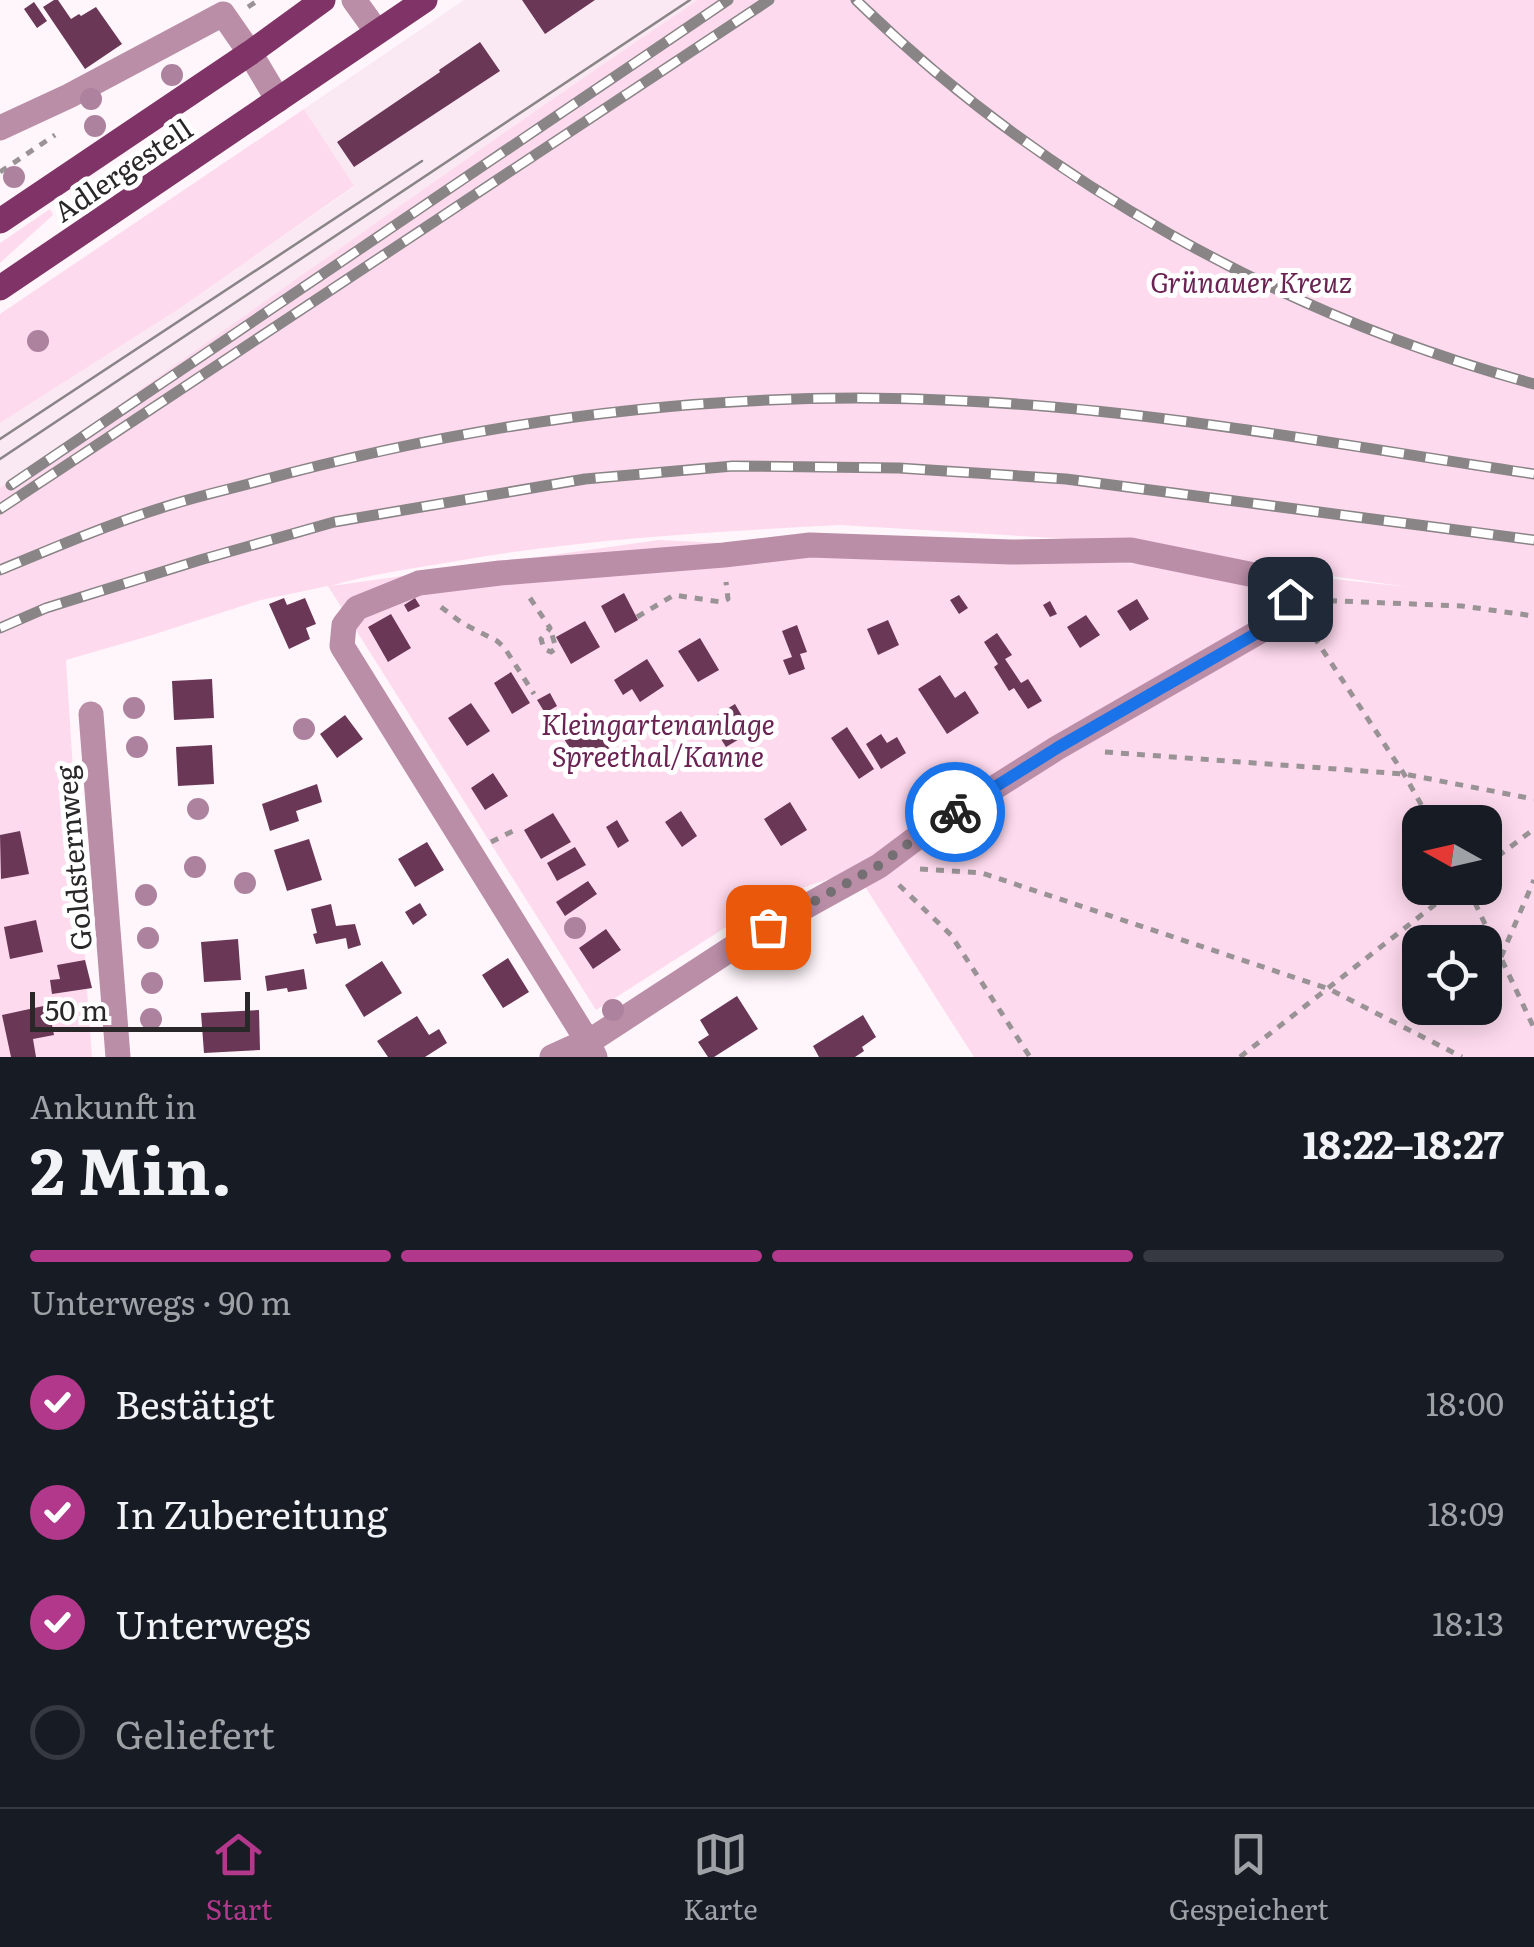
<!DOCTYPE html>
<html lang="de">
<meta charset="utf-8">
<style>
:root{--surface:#171b24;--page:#20242c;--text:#f1f3f6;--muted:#9ea1a6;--line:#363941;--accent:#b1388b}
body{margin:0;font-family:Literata,serif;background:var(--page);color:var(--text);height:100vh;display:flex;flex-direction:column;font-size:38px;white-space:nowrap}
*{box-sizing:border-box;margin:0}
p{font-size:32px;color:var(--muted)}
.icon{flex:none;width:55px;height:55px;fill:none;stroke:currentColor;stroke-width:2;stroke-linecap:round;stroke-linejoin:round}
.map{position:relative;height:1057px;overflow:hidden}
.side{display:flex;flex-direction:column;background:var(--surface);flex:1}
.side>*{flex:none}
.needle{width:65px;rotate:278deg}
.buttons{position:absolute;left:1402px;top:805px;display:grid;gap:20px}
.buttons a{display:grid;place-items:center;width:100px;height:100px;border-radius:20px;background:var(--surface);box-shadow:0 5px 25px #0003;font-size:50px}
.scale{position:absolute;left:30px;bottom:25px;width:220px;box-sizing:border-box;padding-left:10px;border:5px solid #2a2729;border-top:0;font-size:28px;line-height:35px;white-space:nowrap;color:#2a2729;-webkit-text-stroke:8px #fff;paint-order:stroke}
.pin{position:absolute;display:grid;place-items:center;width:85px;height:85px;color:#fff;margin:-42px;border-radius:20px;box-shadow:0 5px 15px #0006}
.courier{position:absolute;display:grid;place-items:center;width:100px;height:100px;margin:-50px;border:8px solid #1a73e8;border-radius:50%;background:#fff;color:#222;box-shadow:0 2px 12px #0007}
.overview em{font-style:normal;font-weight:700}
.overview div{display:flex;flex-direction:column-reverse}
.overview{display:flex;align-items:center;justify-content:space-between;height:170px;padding:0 30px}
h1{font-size:65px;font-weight:700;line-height:75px}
.bar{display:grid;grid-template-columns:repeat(4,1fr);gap:15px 10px;align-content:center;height:120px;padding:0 30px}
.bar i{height:12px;border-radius:8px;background:var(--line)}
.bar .active{background:var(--accent)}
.bar p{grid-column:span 4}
ol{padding:0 30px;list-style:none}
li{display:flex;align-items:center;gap:30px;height:110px}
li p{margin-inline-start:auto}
li .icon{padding:10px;border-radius:50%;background:var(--accent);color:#fff;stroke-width:4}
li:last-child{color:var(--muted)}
li i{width:55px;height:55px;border:5px solid var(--line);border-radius:50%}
.dock{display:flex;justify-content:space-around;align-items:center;height:140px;border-top:2px solid var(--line);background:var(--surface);font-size:28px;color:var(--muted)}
.dock a{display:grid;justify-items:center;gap:5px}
.dock .active{color:var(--accent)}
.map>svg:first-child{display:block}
.built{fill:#fae8f2}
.green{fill:#fedaee;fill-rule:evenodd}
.building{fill:#6a3757}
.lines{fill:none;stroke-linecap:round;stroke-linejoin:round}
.path{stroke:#999396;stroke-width:5;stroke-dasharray:8 8;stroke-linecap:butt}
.minor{stroke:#bb8ea8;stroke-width:25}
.major{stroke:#803366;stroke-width:25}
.tram{stroke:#898486;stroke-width:2.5}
.rail-casing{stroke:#898486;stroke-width:11}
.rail{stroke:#fff;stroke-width:8;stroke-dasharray:22;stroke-linecap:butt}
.tree{fill:#ad829e}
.done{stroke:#746f72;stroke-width:10;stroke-dasharray:0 18}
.route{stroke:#1a73e8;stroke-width:12}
.labels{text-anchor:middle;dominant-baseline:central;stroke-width:10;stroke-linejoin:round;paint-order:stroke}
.street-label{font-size:28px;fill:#2a2729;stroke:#fff}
.park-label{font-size:28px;font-style:italic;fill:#6a2453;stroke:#fff}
</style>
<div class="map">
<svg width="1534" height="1057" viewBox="0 0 1534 1057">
<rect width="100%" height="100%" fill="#fef6fa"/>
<path class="built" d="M464,0H810L1179,437L0,587V423L182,307L354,187L304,109Z"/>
<path class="green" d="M698,0H1534V1057H974L864,885L880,862L772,898L596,1010L328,586L261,600L149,636L66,660L85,959L92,988L87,989L92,1057H0V488C233,326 463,158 698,0ZM840,525L1086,540L1407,587L1242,569L659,540L331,586C369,574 411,569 451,562C580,539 709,532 840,525ZM1420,822H1485V888H1420ZM1420,942H1485V1008H1420Z
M304,109L354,186L182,307L0,423V314Z
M50,209L53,215L0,263V243Z"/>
<path class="building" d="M54,0H58L71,19L79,14L81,16L96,7L122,44L85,69L43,7Z
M522,0H595L545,34Z
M34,2L47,21L37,28L24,9Z
M480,42L500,71L354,167L337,142L440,72L439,70Z
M624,593L638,620L615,633L601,606Z
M959,595L968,608L959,614L950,600Z
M284,598L287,605L305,598L316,624L306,628L310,639L289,649L269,604Z
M415,598L420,606L408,612L404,605Z
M1137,599L1149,619L1130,631L1117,611Z
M1050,601L1057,614L1050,617L1043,605Z
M391,614L411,648L388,662L368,627Z
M1086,615L1100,635L1080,648L1067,627Z
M888,620L899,645L878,655L867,629Z
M585,621L600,647L571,664L556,637Z
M797,625L807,652L800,654L805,669L789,675L783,660L792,657L782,631Z
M997,633L1012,655L1005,659L1021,683L1028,679L1042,701L1028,709L1014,688L1009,691L994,667L998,664L984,642Z
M700,638L719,670L698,682L678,651Z
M647,659L664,686L640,702L632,689L623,695L614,680Z
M511,672L530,703L512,714L494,683Z
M940,675L955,698L965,691L979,713L947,734L918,689Z
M212,679L214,718L174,720L172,681Z
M550,693L557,706L545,713L537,700Z
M471,703L490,731L467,746L448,718Z
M735,704L742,716L737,720L746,735L726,747L709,720Z
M345,715L363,739L337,758L320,734Z
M592,720L612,753L583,771L563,737Z
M847,727L874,769L859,779L831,738Z
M881,734L887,743L897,737L906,753L881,769L866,744Z
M212,745L214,784L178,786L176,747Z
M493,773L508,796L485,810L471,788Z
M317,784L322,802L296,811L299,821L270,831L262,804Z
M790,802L807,830L781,846L764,819Z
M681,811L697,836L682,847L665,822Z
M553,813L571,842L541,859L524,830Z
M617,820L629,841L618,848L606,827Z
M20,831L29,874L1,879L0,835Z
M309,839L322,880L287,891L274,850Z
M427,842L444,870L415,887L398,859Z
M575,847L586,865L557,881L547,863Z
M588,881L597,894L565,916L556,902Z
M420,903L427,915L413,925L405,912Z
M331,904L336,926L355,924L361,945L348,949L346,938L316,944L313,934L317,933L311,909Z
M36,920L43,952L10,959L4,927Z
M606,929L621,950L593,969L579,948Z
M238,939L241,980L204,982L201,942Z
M508,958L529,992L503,1008L482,975Z
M85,960L92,988L52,994L50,980L60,979L57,965Z
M382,961L402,993L364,1017L345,985Z
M304,969L307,989L288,992L287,988L267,991L265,976Z
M737,996L758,1029L714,1057H708L698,1042L709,1035L700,1020Z
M48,1005L54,1035L33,1039L36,1057H11L2,1015Z
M259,1010L260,1050L204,1053L201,1013Z
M863,1015L876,1037L862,1047L864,1051L855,1057H819L813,1046Z
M417,1016L429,1035L439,1029L447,1043L425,1057H388L377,1041Z"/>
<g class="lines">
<path class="path" d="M248,7L259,0
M0,172L55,135
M530,598L550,628L541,639L544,649L551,652L556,648L550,628
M1313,600L1462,606L1534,616
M441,607L462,623L497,641L504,647L534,694
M637,617L674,595L721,602L728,599L726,582
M1305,623L1404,774L1431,822
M1105,752L1404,774L1534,799
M491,842L519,828
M1485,866L1534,829
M920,869L982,873L1329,989L1462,1057
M899,885L951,935L1030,1057
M1468,888L1534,1028
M1501,957L1534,880
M1240,1057L1456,888"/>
<path class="minor" d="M354,0L377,32
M0,128L69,96L223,14L250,53L278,100
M91,714L118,1057
M552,1057L596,1037L740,943L879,866L923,833L1057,748L1276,622L1290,599L1264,577L1131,550L1011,552L810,545L724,555L500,573L419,583L357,608L344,625L342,646L588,1042L595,1057"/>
<path class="major" d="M0,221L250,53L323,0
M0,288L425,0"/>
<path class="tram" d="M0,439L422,161
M0,459L690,0"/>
<g class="rail-casing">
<path id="rail" d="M856,0C1043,182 1283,316 1534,384
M11,485L728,0
M0,509L769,0
M0,570C53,548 107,525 161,508C191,498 222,491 252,483C485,419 725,388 966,401C1156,410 1346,446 1534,474
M0,628L46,608L200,560L334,522L585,479L733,466L899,468L1066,479L1534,540"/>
</g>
<use href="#rail" class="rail"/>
</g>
<g class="tree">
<circle cx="172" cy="75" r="11"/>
<circle cx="91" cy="99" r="11"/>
<circle cx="95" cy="126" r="11"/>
<circle cx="14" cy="177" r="11"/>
<circle cx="38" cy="341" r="11"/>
<circle cx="134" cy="708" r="11"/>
<circle cx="304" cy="729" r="11"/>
<circle cx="137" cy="747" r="11"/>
<circle cx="198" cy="809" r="11"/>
<circle cx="195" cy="867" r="11"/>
<circle cx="245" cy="883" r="11"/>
<circle cx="146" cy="895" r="11"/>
<circle cx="575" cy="928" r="11"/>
<circle cx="148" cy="938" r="11"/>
<circle cx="152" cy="983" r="11"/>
<circle cx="613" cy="1010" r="11"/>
<circle cx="151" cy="1019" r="11"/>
</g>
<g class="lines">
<path class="done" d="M768,927L878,866L923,833L955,812"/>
<path class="route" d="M955,812L1057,748L1276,622L1290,599"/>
</g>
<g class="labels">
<g class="street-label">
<text transform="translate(122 169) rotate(-34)">Adlergestell</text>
<text transform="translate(72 858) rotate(-95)">Goldsternweg</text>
</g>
<g class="park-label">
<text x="1251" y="281">Grünauer Kreuz</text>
<text x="658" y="723">Kleingartenanlage<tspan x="658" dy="32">Spreethal/Kanne</tspan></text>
</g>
</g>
</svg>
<div class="buttons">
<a><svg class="needle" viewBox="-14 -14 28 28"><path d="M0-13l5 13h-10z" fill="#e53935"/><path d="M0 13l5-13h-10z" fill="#9ea1a6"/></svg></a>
<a><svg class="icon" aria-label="locate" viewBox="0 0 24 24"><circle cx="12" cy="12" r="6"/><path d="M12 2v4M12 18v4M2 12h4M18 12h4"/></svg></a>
</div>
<div class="scale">50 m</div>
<div class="pin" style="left:768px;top:927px;background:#ea580c"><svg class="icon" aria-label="bag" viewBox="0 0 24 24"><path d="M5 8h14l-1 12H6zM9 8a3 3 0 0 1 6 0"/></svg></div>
<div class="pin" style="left:1290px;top:599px;background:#1f2937"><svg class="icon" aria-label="home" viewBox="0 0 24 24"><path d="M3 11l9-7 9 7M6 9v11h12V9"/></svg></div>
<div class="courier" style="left:955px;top:812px"><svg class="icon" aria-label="bike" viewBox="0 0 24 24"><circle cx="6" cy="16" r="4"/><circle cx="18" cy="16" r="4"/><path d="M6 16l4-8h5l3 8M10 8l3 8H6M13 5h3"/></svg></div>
</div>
<section class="side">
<div class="overview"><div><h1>2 Min.</h1><p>Ankunft in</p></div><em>18:22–18:27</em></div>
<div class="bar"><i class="active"></i><i class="active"></i><i class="active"></i><i></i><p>Unterwegs · 90 m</p></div>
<ol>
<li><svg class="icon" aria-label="check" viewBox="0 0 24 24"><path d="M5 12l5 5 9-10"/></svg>Bestätigt<p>18:00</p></li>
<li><svg class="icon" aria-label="check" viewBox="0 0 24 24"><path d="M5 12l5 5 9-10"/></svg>In Zubereitung<p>18:09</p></li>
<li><svg class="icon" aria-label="check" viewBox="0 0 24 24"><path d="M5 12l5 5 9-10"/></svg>Unterwegs<p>18:13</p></li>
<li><i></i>Geliefert</li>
</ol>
</section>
<nav class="dock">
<a class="active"><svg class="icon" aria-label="home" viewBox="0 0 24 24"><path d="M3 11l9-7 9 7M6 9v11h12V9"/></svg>Start</a>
<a><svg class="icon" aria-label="map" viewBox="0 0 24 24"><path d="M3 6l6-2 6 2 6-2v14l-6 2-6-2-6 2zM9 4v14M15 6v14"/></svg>Karte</a>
<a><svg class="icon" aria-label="saved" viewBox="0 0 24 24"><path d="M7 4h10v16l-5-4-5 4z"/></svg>Gespeichert</a>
</nav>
